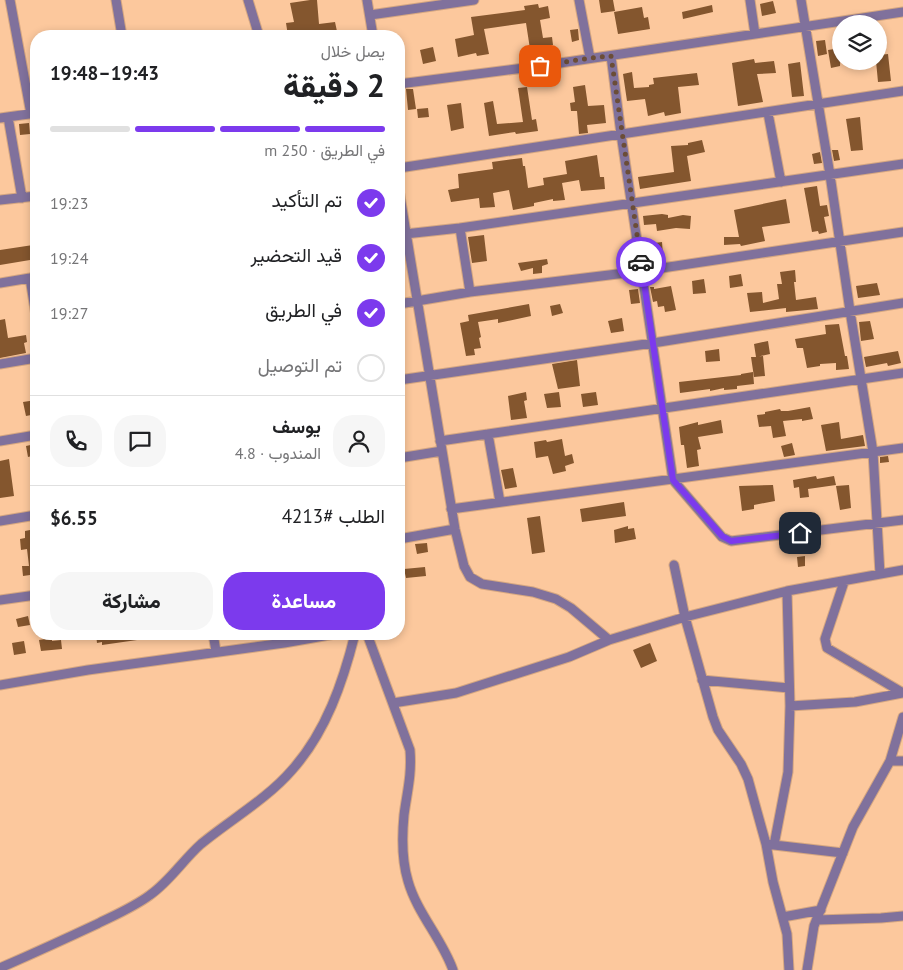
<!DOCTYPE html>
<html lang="ar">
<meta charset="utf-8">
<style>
:root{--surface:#fff;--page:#f6f6f6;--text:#202124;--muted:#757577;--line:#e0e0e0;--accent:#7c3aed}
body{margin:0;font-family:"PT Sans",Vazirmatn,sans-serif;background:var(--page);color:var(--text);direction:rtl;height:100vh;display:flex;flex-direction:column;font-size:19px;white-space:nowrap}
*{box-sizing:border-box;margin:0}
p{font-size:16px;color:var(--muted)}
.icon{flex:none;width:28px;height:28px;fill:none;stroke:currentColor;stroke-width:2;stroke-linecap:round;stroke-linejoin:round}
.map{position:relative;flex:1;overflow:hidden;direction:ltr}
.side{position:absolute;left:30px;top:30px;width:375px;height:610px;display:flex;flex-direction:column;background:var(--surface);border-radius:20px;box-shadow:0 2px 8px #0003;direction:rtl}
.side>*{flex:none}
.buttons{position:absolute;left:832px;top:15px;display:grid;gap:10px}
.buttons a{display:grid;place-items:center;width:55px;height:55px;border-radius:50%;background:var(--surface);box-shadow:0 2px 8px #0003;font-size:25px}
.pin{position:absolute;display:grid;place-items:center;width:42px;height:42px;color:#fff;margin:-21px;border-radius:10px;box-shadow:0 2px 8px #0006}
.courier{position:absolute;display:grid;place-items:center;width:50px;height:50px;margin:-25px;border:4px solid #7c3aed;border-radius:50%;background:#fff;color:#222;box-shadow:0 1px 6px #0007}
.headline em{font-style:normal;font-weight:800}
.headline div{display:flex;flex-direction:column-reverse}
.headline{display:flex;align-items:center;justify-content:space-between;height:85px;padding:0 20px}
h1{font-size:32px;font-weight:800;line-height:38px}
.bar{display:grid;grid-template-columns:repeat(4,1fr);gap:8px 5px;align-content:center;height:60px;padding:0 20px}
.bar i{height:6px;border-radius:4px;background:var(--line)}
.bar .selected{background:var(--accent)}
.bar p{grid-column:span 4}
.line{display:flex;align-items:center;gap:12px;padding:0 20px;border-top:1px solid var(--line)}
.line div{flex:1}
.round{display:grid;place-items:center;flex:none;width:52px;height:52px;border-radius:20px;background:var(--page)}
ol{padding:0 20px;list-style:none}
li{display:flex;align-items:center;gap:15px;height:55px}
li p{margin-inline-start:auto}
li .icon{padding:5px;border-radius:50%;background:var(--accent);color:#fff;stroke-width:4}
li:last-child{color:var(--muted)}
li i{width:28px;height:28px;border:2px solid var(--line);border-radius:50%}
.primary-button{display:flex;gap:10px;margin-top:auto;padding:10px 20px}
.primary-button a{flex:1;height:58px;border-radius:20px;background:var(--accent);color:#fff;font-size:20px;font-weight:800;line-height:58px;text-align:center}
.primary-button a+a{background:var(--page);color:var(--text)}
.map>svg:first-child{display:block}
.building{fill:#84562e}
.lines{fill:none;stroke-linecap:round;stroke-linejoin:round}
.minor-casing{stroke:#d4a681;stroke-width:11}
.minor{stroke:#80719c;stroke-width:9}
.done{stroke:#6b4d37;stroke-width:5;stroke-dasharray:0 9}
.route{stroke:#7c3aed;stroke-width:6}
</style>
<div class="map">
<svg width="903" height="970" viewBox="0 0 903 970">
<rect width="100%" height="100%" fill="#fcc89d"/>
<path class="building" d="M310,0H317L319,24L335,22L338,36H288L286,23L294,22L290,3Z
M599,0H613L615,11L601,13Z
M773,1L776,13L762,16L760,4Z
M538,4L539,8L548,6L550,18L540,20L543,38L552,37L553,45L530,49L526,23L484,29L489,54L477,56L476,53L458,57L455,39L474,35L471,17L525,10L524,6Z
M712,5L713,12L683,19L682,12Z
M642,7L644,18L648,17L650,29L618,34L614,12Z
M578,29L579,40L572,42L570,30Z
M825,40L827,54L818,56L816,41Z
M433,47L436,61L423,64L420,50Z
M841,48L840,66L831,68L828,50Z
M888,54L891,81L878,82L876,61H879V55Z
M754,59L755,63L774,61L776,73L757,74L763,102L738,106L732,63Z
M800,62L804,96L792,97L788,64Z
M632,72L634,88L649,87V85L654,84L653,78L697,73L699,85L678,87L681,113L665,116L664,112L648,116L645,99L627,101L623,74Z
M585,85L588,106L604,105L606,123L587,125L588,133L579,134L577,111H571L570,103L575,102L573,87Z
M527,87L532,120L536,119L538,131L516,134L515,132L489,136L484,103L493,101L497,124L523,122L518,88Z
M406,89H413L416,109L408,110Z
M461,103L464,128L451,131L447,105Z
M428,108L429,117L418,118L417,109Z
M860,117L863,150L851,151L846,119Z
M29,123L30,134L20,135L19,124Z
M702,140L705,152L687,156L691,181L640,189L638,177L674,172L671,146L688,145V143Z
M832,150H838L840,160L834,161Z
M820,152L822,163L814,164L812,154Z
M597,155L600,177H604L605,189L581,191L579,180L562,183L565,200L553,201V199L534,203V206L513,210L509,190L493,193L495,207L480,208L479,198L451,202L448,190L459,188L458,174L493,169L492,162L522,158L523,166H525L528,188L544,185L543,178L567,174L565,161Z
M817,186L820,206L827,205L829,216L824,217L827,232L819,234L818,231L812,232L804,188Z
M786,199L790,223L762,227L765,241L741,246L740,244L724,245V237H739L734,210Z
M662,214L668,215V218L683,215L691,216L690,229L676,228L657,231L656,224L644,225L643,216Z
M484,235L487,261L472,263L468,237Z
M662,242L663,255L649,257L647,244Z
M33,245L36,259L0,265V250Z
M547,259L548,264L542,266V273L533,274V268L521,271L518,263Z
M795,270L796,282H794L796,300L816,297L818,309L786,312V308L750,312L747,293L762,292L763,303L779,299L777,284H782L780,272Z
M741,274L743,286L730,288L729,276Z
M704,279L706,293L693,294L692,281Z
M877,283L880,295L858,298L856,286Z
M671,286L676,310L665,312L664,306L658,307L657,301L653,302L650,287H654V289Z
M638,289L640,303L631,304L629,290Z
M529,304L531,316L498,323V319L478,322L481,337L479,338L481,348L474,349L475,355L466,356L460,323L469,321L468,315Z
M560,304L563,313L552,316L550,306Z
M622,318L624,331L611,333L608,321Z
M5,319L8,338L26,335L27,342L24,343L26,353L0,358V320Z
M870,321L874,339L861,341L859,322Z
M839,324L845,356H847L849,369L836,370V363L820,364V366L807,368L803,348H797L795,339L826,334L825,325Z
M768,341L770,354L756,357L754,344Z
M719,349L720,361L706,362L705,351Z
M898,351L901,363L888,366L887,363L866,367L864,357Z
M763,356L765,376L754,377L751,357Z
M577,360L580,386L558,389L552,364Z
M753,372L754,384L737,386V389L724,390V388L710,391V389L680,393L679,382L741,375V374Z
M526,392L527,400L524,401L527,418L511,420L508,396Z
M559,392L561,407L547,408L544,394Z
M596,392L598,405L583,407L581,394Z
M36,400V414L26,416L23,402Z
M810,407L813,419L802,421V419L783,421L786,436L773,438L771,426L759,427L757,415L765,414V412L780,409L781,411H788Z
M721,420L723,433L698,437L701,449L697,450L699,466L687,468L684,445H681L679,427L698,422V425Z
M839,422L841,439L863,435L865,446L826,451L821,425Z
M562,439L565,456L572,454L574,463L565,466L566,471L553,474L548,456L536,458L534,442L546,440L547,442Z
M792,443L795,455L784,457L781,446Z
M35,444L36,455L28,457L26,446Z
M888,456L889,462L880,463V457Z
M9,459L14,496L0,498V461Z
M513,468L517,487L505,489L501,470Z
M816,476L817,479L834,476L836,485L808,489L809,497L800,498L799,487L794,488L793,480Z
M773,485L775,501L754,505V509L742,511L739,486Z
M849,485L851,508L840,510L836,486Z
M624,502L626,516L582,522L580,509Z
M540,516L545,552L532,554L527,518Z
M628,526V529L634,528L636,539L615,543L614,530Z
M30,530L34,550H36V585L31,586L30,575L23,576L22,566H29L27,549L21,550L20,539L25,538V531Z
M427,543L428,552L417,554L415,544Z
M805,556V566L798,567L797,557Z
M425,567L426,576L406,578L404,569Z
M28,616L30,625L18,627L16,619Z
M96,634H144V639L102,645V642L97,643Z
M52,638V641L61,640L62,649L41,651L39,640Z
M24,641L26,653L14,655L12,643Z
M650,643L657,661L641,668L633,650Z"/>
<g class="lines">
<g class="minor-casing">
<path id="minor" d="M10,0L31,114
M116,0L122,36
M248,0L259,36
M367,0L373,36
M579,0L590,58
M750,0L755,34
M801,0L830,175L850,311L873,452L880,574
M370,15L474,0
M611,56L621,134L673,480L722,537L731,541L903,520
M399,84L540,66L903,12
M768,113L781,182
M8,117L22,198
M0,118L36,113
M399,168L903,91
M399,190L455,529L464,566L470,577L482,584L533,592L556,599L571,608L609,640
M0,200L36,196
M460,228L470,292
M405,234L460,228L903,164
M30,278L36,316
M0,283L36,277
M399,304L470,292L642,271L903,232
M0,364L36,358
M399,380L653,343L903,303
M488,434L500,502
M0,441L36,435
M440,441L903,373
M399,458L442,451
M451,509L903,448
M0,521L36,515
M399,539L455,529
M674,565L685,617L713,717L718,730L741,764L748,779L766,844L773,882L787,934L789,970
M844,582L825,639L827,648L903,693
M0,600L36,595
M213,634L216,651
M367,634L410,750C412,775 407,792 404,815C402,836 402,861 408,881C417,913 442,939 453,970
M702,680L789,688
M0,685L88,670L284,643L335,634
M393,703L456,693L569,657L609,640L685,617L787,591L903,570
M790,706L855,702L903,693
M890,761H903
M766,844L774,845L788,772L790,706L787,591
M774,845L843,853
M783,917L821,910
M817,920L881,918L903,916
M0,968C32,954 65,939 97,924C115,915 134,907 150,895C170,881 183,860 201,844C230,820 267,799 292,770C326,732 343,682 355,634
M807,970L814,926L853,827L890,761L903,717"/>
</g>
<use href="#minor" class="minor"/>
</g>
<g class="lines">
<path class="done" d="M540,66L590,58L611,56L641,262"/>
<path class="route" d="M641,262L673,480L722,536L731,541L800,533"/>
</g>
</svg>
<div class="buttons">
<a><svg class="icon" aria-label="layers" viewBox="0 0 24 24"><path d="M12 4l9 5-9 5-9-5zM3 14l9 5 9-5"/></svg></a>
</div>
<div class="pin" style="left:540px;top:66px;background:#ea580c"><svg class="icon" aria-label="bag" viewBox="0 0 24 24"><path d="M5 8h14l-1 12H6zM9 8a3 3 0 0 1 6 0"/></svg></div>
<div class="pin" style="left:800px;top:533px;background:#1f2937"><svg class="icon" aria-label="home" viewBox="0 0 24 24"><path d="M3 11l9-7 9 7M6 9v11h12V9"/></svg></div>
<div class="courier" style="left:641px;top:262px"><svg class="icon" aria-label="car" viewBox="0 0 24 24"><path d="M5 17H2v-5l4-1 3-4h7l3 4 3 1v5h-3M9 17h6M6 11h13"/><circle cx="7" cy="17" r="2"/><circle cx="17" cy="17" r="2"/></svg></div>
<section class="side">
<div class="headline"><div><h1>2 دقيقة</h1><p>يصل خلال</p></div><em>19:43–19:48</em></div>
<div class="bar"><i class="selected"></i><i class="selected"></i><i class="selected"></i><i></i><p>في الطريق · 250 m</p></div>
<ol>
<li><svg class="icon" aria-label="check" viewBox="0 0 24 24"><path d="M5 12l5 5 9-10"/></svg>تم التأكيد<p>19:23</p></li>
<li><svg class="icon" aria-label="check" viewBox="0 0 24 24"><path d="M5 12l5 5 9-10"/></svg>قيد التحضير<p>19:24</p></li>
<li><svg class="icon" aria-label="check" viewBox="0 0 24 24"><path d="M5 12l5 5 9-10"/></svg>في الطريق<p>19:27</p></li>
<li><i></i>تم التوصيل</li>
</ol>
<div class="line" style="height:90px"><a class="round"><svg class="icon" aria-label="person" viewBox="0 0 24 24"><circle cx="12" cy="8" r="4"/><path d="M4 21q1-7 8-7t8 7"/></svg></a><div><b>يوسف</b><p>المندوب · 4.8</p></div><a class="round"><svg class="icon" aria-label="chat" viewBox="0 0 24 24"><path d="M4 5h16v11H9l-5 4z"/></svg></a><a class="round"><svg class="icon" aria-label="phone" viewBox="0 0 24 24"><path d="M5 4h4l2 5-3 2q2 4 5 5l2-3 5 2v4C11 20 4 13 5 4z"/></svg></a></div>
<div class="line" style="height:65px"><div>الطلب #4213</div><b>$6.55</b></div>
<div class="primary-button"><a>مساعدة</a><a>مشاركة</a></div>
</section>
</div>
